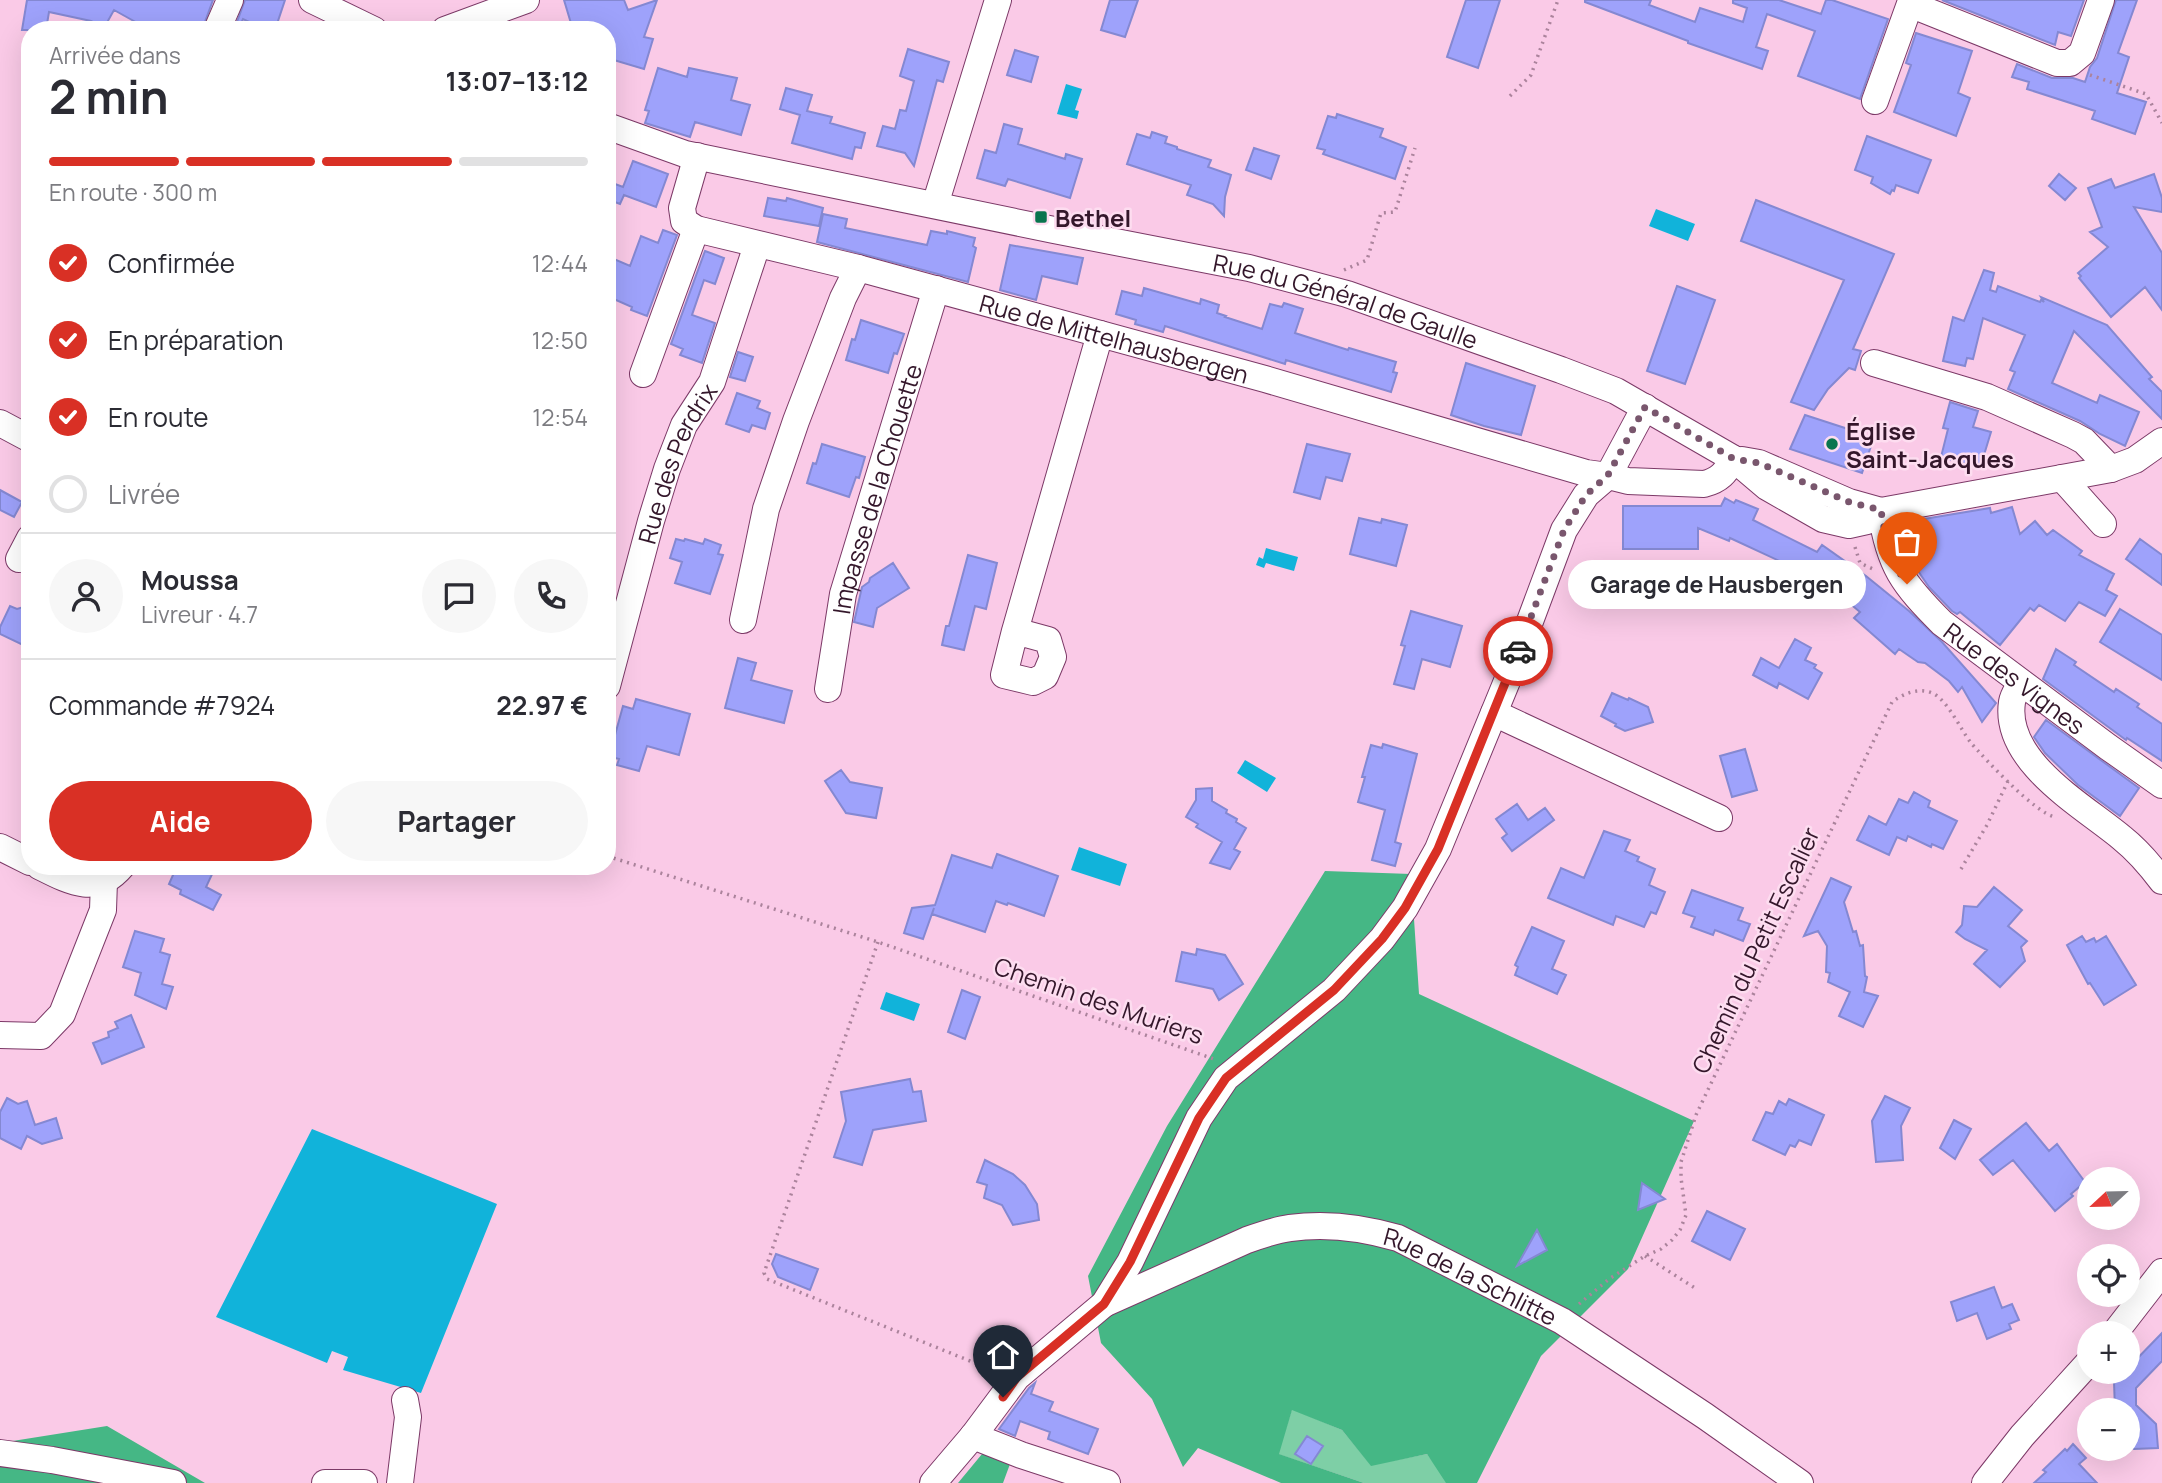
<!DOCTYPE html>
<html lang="fr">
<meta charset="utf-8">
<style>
:root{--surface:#fff;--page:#f7f7f7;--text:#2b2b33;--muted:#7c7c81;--line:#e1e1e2;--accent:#d93025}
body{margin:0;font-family:Manrope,sans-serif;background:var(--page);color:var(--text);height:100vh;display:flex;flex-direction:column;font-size:26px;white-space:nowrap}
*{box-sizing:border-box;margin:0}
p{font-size:23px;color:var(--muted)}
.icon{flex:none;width:38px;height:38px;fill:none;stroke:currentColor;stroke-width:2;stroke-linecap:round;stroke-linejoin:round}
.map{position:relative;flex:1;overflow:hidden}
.side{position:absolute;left:21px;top:21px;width:595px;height:854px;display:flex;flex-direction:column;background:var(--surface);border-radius:28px;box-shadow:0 7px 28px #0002}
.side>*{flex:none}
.needle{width:46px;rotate:248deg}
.controls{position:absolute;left:2077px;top:1167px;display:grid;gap:14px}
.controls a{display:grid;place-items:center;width:63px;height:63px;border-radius:50%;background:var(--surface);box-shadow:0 7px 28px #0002;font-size:35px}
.pin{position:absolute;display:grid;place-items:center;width:60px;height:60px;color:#fff;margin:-72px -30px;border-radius:50% 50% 50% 0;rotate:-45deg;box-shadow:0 0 7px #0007}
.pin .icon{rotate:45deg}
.courier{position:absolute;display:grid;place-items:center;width:70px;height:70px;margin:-35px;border:5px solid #d93025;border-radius:50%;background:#fff;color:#222;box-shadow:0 2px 9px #0007}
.bubble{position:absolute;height:49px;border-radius:24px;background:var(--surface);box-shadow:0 7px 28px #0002;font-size:23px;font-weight:700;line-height:49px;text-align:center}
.head em{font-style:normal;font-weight:700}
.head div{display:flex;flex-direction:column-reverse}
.head{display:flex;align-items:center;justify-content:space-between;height:119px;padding:0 28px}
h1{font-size:46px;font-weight:700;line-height:52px}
.bar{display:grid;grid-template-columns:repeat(4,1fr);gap:10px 7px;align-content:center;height:84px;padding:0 28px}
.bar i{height:9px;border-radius:5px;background:var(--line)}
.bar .current{background:var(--accent)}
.bar p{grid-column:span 4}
.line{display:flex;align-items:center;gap:18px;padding:0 28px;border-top:2px solid var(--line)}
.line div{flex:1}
.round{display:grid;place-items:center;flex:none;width:74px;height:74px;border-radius:37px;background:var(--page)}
ol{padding:0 28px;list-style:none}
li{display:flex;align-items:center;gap:21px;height:77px}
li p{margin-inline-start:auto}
li .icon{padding:7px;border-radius:50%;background:var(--accent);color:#fff;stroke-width:4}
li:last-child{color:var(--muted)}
li i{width:38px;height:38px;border:4px solid var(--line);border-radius:50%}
.action{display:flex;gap:14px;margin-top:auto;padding:14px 28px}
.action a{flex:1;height:80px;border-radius:42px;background:var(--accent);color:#fff;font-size:28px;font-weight:700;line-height:80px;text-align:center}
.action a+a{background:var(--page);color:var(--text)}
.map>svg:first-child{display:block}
.green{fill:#7ecfa6}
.forest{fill:#45b785}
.water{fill:#11b3da}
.building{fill:#9ea2fb;stroke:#8488d2;stroke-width:2}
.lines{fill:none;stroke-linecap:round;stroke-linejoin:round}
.minor-casing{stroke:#7c3967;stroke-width:28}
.path{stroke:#ab839c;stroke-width:3.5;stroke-dasharray:2 5;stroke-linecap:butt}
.minor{stroke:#fff;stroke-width:26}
.done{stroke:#79566d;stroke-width:7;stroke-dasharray:0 12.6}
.route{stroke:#d93025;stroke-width:9}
.poi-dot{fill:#09754e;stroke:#fdddf0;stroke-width:2.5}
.labels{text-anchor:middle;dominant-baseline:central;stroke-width:5;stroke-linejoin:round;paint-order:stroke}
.poi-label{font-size:24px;font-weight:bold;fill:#34172b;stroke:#fdddf0;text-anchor:start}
.street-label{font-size:24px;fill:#34172b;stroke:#fdddf0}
</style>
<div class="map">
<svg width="2162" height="1483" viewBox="0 0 2162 1483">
<rect width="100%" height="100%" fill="#facae7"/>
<path class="green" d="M1292,1409L1342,1430L1371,1465L1427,1454L1447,1481L1446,1483H1364L1278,1454Z"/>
<path class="forest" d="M1325,871L1411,874L1419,994L1694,1121L1628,1269L1541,1356L1477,1483H1446L1427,1454L1371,1466L1342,1430L1292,1410L1279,1454L1364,1483H1281L1198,1448L1183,1467L1152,1399L1101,1343L1088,1276L1167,1126Z
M107,1426L205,1483H0V1443Z
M987,1448L1010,1464L1003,1483H958Z"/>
<path class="water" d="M1066,84L1082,89L1075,110L1079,111L1077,119L1057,114Z
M1656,209L1695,224L1688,241L1649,226Z
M1266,548L1298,557L1294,571L1266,563L1264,568L1256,565L1259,557L1263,559Z
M1245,760L1276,778L1267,792L1237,773Z
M1079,847L1127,864L1120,886L1071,870Z
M886,992L920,1004L914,1021L880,1009Z
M312,1129L497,1204L421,1393L343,1370L348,1357L332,1351L327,1363L216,1317Z"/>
<path class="building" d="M27,0H213L202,30H150L114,10L104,28L91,21L49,12L46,30H22Z
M245,0H285L275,30H266L243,19L238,30H234Z
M564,0H624L628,10L657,0L644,37L653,39L644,69L607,58V30H573Z
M1110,0H1138L1125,37L1101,30Z
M1466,0H1500L1478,68L1447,57Z
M1585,0H1651L1649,5L1695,22L1700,8L1743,22L1747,8L1733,3V0H1779L1821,14L1826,0H1832L1888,19L1860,99L1798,76L1815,31L1767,14L1756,47L1768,51L1762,69L1688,43V41L1585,2Z
M1942,0H2084L2071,36L2058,32L2055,45Z
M2116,0H2137L2118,53L2129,57L2117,93L2146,102L2135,134L2092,119L2095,111L2027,89L2029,82L2012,77L2017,64L2052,78H2073L2085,82L2090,67L2097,58Z
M1916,33L1972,51L1958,93L1970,98L1956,136L1894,112L1911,65L1906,63Z
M908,49L949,62L943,82L937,80L914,166L905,153L877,146L883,126L895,129L900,110L906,111L914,81L900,76Z
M1015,50L1038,57L1031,82L1007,75Z
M658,68L687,77L689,68L737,78L731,100L750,105L741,135L695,122L690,137L645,123L649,111L645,110Z
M786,88L812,95L807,111L832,117L830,123L865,133L861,148L855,147L852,159L792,143L800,115L780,109Z
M1337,114L1383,129L1380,137L1406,147L1395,179L1323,154L1325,150L1317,148L1328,116L1336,118Z
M1004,124L1022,129L1018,144L1065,159L1066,154L1082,159L1070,198L1008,179L1005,186L977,178L985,150L996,153Z
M1152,132L1167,137L1165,143L1177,147V149L1211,160L1208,167L1231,175L1225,197L1224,216L1213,204L1187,195L1191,185L1127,164L1137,134L1150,138Z
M1867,136L1931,160L1918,193L1896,185L1894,191L1892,190L1890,194L1871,183L1873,177L1855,170Z
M1254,148L1279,156L1271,179L1246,170Z
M633,161L668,174L656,207L624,195L620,204L607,199V181L623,187Z
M2059,174L2076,188L2065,200L2049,186Z
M2154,174L2162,198V212L2134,207L2162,253V310L2145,287L2111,317L2079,278L2081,276L2078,273L2108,247L2090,232L2102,227L2088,188L2111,179L2115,188Z
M768,198L786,201L787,198L823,208L819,226L764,216Z
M1756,200L1894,254L1853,349L1861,351L1855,370L1849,368L1828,389L1814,410L1791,402L1844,280L1741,241Z
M823,214L847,219L845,228L927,245L931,231L947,234V231L975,238L973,246L976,248L968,282L817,242Z
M663,230L677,235L647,316L631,310L632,307L607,296V256L630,266L641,236L658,243Z
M1010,245L1083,258L1077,284L1042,276L1036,300L1000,290Z
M705,251L724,258L715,284L704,280L692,315L715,323L702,363L680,355L683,349L671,344Z
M1984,270L1994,273L1990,290L1996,292L1998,286L2040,302L2041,300L2044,302L2041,297L2107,325L2152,377L2149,379L2162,392V419L2074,331L2052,383L2097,403L2100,395L2139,412L2125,446L2100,434L2080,421L2008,389L2015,372L2010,370L2025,335L1983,318L1973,359L1967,358L1965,366L1943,361L1953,317L1964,321Z
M1677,286L1715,300L1685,384L1647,371Z
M1144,288L1200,304L1201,299L1219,305L1217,313L1226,316L1225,317L1262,329L1270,304L1282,307L1284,303L1303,309L1295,333L1348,350L1349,348L1396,362L1393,372L1397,373L1391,392L1286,360L1285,364L1165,326L1163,332L1135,324L1136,320L1116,314L1122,291L1142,296Z
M861,320L904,334L897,354L894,353L888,373L846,360L852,339L855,340Z
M738,352L753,357L745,381L730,377Z
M1466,363L1535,386L1521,435L1484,426L1451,415Z
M737,393L760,401L757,408L770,413L765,429L752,425L749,432L726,424Z
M1950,402L1978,411L1973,427L1991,432L1980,468L1941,457L1948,429L1943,428Z
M1805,415L1845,428L1873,440L1862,473L1790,449Z
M822,444L865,457L859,478L856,477L849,497L807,483L813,463L816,464Z
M1307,444L1350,454L1342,481L1326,477L1320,499L1294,492Z
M0,490L22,502L14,517L0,510Z
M1725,498L1734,503L1736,500L1758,509L1753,520L1817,552L1822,545L1866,576L1909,611L1942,642L1996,703L1982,722L1962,687L1958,692L1949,681L1925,663L1918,662L1899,649L1895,654L1854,618L1860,612L1848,602L1850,600L1804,566L1801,571L1730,538L1729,541L1698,528V549H1623V506H1721Z
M2012,507L2020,534L2035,521L2047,535L2053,530L2082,551L2079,555L2114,574L2106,590L2117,596L2105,616L2079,602L2065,621L2039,605L2034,611L2030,608L2000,645L1960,612L1957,614L1952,611L1929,587L1914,565L1907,552V530L1912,521L1990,508L1991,513Z
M1359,518L1381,523L1382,519L1407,525L1396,566L1350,554Z
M676,539L684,541L685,539L703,544L705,539L721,545L718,554L723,555L710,594L675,583L682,562L670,558Z
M2140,539L2162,555V585L2126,559Z
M968,555L997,563L986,609L975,606L964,650L942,645L946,626H949Z
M893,563L909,588L877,608L873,627L854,622L862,587L869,582L870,578Z
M30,605V638L26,639L23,645L0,634V627L10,606L17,609Z
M2120,609L2162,635V680L2100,642Z
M1411,611L1462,626L1450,667L1422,659L1414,689L1394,684L1405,646L1401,645Z
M1795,639L1811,648L1805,660L1816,665L1814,668L1822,673L1808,699L1779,683L1777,688L1753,675L1761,658L1779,668Z
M2056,649L2076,662L2074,665L2114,692L2116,689L2139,704L2137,707L2162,724V761L2127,738L2126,740L2043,679Z
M738,658L756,663L751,680L792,691L784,723L725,708Z
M1612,693L1628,700L1629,698L1648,707L1653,722L1625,731L1615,726L1616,724L1601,716Z
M636,699L690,714L679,755L647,746L639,771L617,765L619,759L607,756V733L615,735L623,706L633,709Z
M2046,720L2139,788L2120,816L2078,785L2045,753L2034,737Z
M1383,744L1417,754L1395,842L1401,844L1395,866L1372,860L1385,810L1358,802L1365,777H1362L1371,745L1382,748Z
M1745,749L1757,790L1732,797L1720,756Z
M841,770L850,782L882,788L876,818L846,813L825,781Z
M1212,788V801L1227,810L1226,813L1237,819L1236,822L1246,828L1234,849L1240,852L1230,869L1210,863L1222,842L1196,827L1198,824L1186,817L1196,800V789Z
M1914,792L1930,801L1928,807L1957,821L1943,849L1932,844L1931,847L1908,836L1906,841L1897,837L1889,855L1857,840L1869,816L1886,825L1899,799L1908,803Z
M1517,804L1528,820L1545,808L1554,820L1512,851L1502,838L1507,834L1496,819Z
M1604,831L1630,840L1625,851L1639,857L1637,861L1655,869L1649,885L1665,892L1656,914L1651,912L1644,927L1616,916L1613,925L1548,898L1561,868L1584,878Z
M997,854L1058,876L1044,916L1008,903L1007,905L996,901L985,932L932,914L934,908L923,939L904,933L912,908L935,905L952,855L992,868Z
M177,866H205L214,870L206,887L221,895L213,910L180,894L181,890L169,884Z
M1831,878L1851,887L1844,902L1853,932L1856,931L1860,946L1863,945L1865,976L1867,977L1864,992L1878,996L1863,1027L1839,1016L1850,992L1828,982L1830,973L1826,972L1827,946L1818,931L1804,936Z
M1994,887L2022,910L2008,926L2027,941L2021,947L2025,961L2000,987L1974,964L1987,950L1965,939L1956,932L1962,925L1964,906L1977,907Z
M1692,890L1743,908L1738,920L1750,924L1743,941L1715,930L1713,935L1691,927L1695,917L1683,913Z
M1532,927L1564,941L1552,969L1566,975L1557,994L1515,975L1518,967L1515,965Z
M135,931L164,939L160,952L170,955L162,984L173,987L166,1009L135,995L141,973L123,967Z
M2082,936L2086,942L2094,938L2096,942L2106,936L2136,985L2104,1005L2090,983L2088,984L2067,945Z
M1197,949L1225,955L1243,984L1219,1000L1213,989L1176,981L1182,952L1196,955Z
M962,990L980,997L965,1039L948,1032Z
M131,1015L144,1047L102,1064L93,1043L109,1037L108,1032L118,1028L115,1022Z
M910,1079L913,1092L921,1091L926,1121L873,1130L862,1165L834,1157L846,1121L841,1092Z
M1885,1096L1910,1108L1901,1126L1903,1160L1876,1162L1872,1121Z
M7,1098L18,1104L27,1101L35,1125L56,1118L62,1138L42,1144L27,1136L21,1149L0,1138V1112Z
M1789,1099L1824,1115L1811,1145L1799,1140L1795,1147L1790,1145L1785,1155L1753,1140L1766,1112L1773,1114L1779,1101L1786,1105Z
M1954,1120L1971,1129L1955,1159L1940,1148Z
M2026,1123L2049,1151L2057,1144L2085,1182L2071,1194L2073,1196L2055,1211L2013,1160L1993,1175L1980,1160Z
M985,1160L1013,1174L1025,1185L1037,1204L1039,1220L1013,1225L1002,1205L984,1198L987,1185L977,1182Z
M1642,1183L1665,1199L1638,1210Z
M1707,1211L1745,1229L1730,1260L1692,1241Z
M1537,1230L1547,1250L1517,1266Z
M776,1254L818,1269L810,1290L778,1277L772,1264Z
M1994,1287L2002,1308L2012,1304L2019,1320L2009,1324L2011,1329L1987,1339L1977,1313L1957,1321L1951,1302Z
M2162,1333V1361L2136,1388V1405L2156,1424L2158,1448L2134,1449L2128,1444V1410H2115L2114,1382L2124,1372H2128V1368Z
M1035,1383L1031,1394L1053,1402L1049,1411L1098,1429L1088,1454L1048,1439L1050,1432L1020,1421L1015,1436L999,1429L1029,1388Z
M1307,1436L1323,1446L1311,1464L1295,1454Z
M2073,1444L2086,1458L2079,1464L2097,1483H2034L2046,1472L2043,1470L2065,1449L2067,1451Z"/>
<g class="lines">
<g class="minor-casing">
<g id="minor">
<path d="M312,0L374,30"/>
<path d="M1911,0L1917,7L2057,63H2070L2082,53L2101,0"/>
<path d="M217,30L230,0"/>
<path d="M445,30L526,0"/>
<path d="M1875,101L1911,1"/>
<path id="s1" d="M607,126L685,154L1054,230L1249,268L1347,294L1561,370L1616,391L1734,459L1767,487L1823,519L1849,525L1867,521L1881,511L2111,469L2135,460L2162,441"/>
<path id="s2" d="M697,156L682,208L684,221L696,229L858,268L1265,379L1586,473L1608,476L1628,481L1704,484C1720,480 1725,473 1734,459"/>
<path d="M935,205L998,0"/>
<path d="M1874,363L1987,397L2073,435L2084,441L2111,469"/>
<path d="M643,374L696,229"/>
<path d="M0,423L30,439"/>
<path d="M1742,460L1759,463L1849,502L1881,511"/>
<path d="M2062,478L2103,524"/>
<path id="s3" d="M1881,511C1889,566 1903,584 1942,623L2108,747L2162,785"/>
<path d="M19,559L30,538"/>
<path d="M743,620L766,509L796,421L843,298L858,268"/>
<path d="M1015,631L1048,640L1053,657L1045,676L1033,682L1004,675L1015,631L1100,334"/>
<path d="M2021,683C2018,689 2013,695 2012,702C2003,762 2084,806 2122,838C2137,850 2150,865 2162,881"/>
<path id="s4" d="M607,686L651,521L667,469L684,425L712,382L757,245"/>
<path id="s5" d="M828,689L843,594L936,289"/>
<path d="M1494,713L1719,818"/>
<path d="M0,847L30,862"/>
<path d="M39,866C69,881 96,897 122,866"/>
<path d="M0,1035L41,1036L62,1014L103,910L104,881"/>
<path id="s6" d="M1104,1304L1247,1240C1261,1235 1275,1230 1290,1228C1325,1223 1364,1228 1398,1238L1562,1321L1705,1416L1800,1483"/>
<path d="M2114,1334L2162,1272"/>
<path d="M973,1436L1021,1455L1107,1483"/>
<path d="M0,1453L52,1460L173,1483"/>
<path d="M325,1483H364"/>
<path d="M400,1483L408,1417L405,1400"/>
<path d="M933,1483L973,1436L1017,1377L1104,1304L1130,1262L1199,1118L1226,1078L1334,990L1382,939L1405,908L1438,849L1514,664L1564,530L1586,495L1608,476L1645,407"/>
<path d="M1985,1483L2022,1436L2090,1361"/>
</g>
</g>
<path class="path" d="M2090,75L2146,94L2162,123
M1510,96L1531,75L1558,0
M1344,270L1367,260L1381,213L1395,212L1415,148
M1855,547L1860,563L1873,569
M607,856L878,942L1214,1059
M276,866H277
M1961,869L1987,825L2008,781
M878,942L764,1273L767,1279L995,1371
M1645,1256L1698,1290
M1579,1304L1609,1279L1645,1256L1661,1249L1672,1240L1680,1230L1686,1215L1681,1178V1162L1696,1115L1892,702C1903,694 1918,687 1932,693C1947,699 1961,730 1971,743C1986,760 2035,813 2055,817"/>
<use href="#minor" class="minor"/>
</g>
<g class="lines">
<path class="done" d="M1518,651L1564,530L1586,495L1608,475L1645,407L1734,459L1759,463L1849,502L1881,510C1885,538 1891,561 1907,584"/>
<path class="route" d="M1003,1397L1017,1377L1104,1304L1130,1262L1199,1118L1226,1078L1334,990L1382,939L1405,908L1438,849L1518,651"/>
</g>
<g class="poi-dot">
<rect x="1034" y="210" width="14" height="14" rx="3.5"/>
<circle cx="1832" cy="444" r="7"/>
</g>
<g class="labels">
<g class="poi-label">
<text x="1055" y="217">Bethel</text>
<text x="1846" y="430">Église<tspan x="1846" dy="28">Saint-Jacques</tspan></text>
</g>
<g class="street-label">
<text stroke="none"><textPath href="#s1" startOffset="760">Rue du Général de Gaulle</textPath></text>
<text stroke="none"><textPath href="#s2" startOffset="514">Rue de Mittelhausbergen</textPath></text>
<text stroke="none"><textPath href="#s4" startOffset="234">Rue des Perdrix</textPath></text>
<text stroke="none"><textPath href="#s5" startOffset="206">Impasse de la Chouette</textPath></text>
<text stroke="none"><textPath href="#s3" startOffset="222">Rue des Vignes</textPath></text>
<text transform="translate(1755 950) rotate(-65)">Chemin du Petit Escalier</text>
<text transform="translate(1099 1000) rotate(19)">Chemin des Muriers</text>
<text stroke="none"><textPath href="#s6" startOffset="392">Rue de la Schlitte</textPath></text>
</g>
</g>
</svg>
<div class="controls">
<a><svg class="needle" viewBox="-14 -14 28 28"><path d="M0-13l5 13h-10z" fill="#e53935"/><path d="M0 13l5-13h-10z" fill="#7c7c81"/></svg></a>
<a><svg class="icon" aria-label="locate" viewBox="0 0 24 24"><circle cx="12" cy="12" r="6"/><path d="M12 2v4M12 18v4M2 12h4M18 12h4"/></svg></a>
<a>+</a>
<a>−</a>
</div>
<div class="pin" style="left:1907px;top:584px;background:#ea580c"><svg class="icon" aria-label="bag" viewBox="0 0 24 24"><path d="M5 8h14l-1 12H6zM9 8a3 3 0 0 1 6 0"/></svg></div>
<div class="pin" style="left:1003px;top:1397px;background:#1f2937"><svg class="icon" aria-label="home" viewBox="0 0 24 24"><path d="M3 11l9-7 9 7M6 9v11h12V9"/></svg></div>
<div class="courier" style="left:1518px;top:651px"><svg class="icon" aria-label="car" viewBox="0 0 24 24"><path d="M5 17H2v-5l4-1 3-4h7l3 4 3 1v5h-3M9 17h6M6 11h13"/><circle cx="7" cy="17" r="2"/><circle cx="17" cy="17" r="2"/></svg></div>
<div class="bubble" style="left:1568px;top:560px;width:298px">Garage de Hausbergen</div>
<section class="side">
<div class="head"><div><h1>2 min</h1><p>Arrivée dans</p></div><em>13:07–13:12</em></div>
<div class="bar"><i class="current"></i><i class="current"></i><i class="current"></i><i></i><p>En route · 300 m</p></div>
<ol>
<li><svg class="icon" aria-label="check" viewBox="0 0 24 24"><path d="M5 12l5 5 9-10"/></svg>Confirmée<p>12:44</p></li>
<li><svg class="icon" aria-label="check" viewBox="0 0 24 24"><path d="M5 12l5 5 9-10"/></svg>En préparation<p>12:50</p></li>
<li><svg class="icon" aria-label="check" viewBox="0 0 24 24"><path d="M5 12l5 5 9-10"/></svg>En route<p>12:54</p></li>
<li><i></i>Livrée</li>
</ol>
<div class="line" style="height:126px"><a class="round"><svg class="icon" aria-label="person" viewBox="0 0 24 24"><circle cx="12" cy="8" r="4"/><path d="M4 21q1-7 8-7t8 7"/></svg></a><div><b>Moussa</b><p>Livreur · 4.7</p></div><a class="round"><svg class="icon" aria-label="chat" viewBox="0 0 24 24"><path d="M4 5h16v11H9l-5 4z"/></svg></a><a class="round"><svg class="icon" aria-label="phone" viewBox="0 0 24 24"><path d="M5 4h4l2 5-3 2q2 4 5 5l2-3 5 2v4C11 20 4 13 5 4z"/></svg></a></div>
<div class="line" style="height:91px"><div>Commande #7924</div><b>22.97 €</b></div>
<div class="action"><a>Aide</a><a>Partager</a></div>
</section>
</div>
